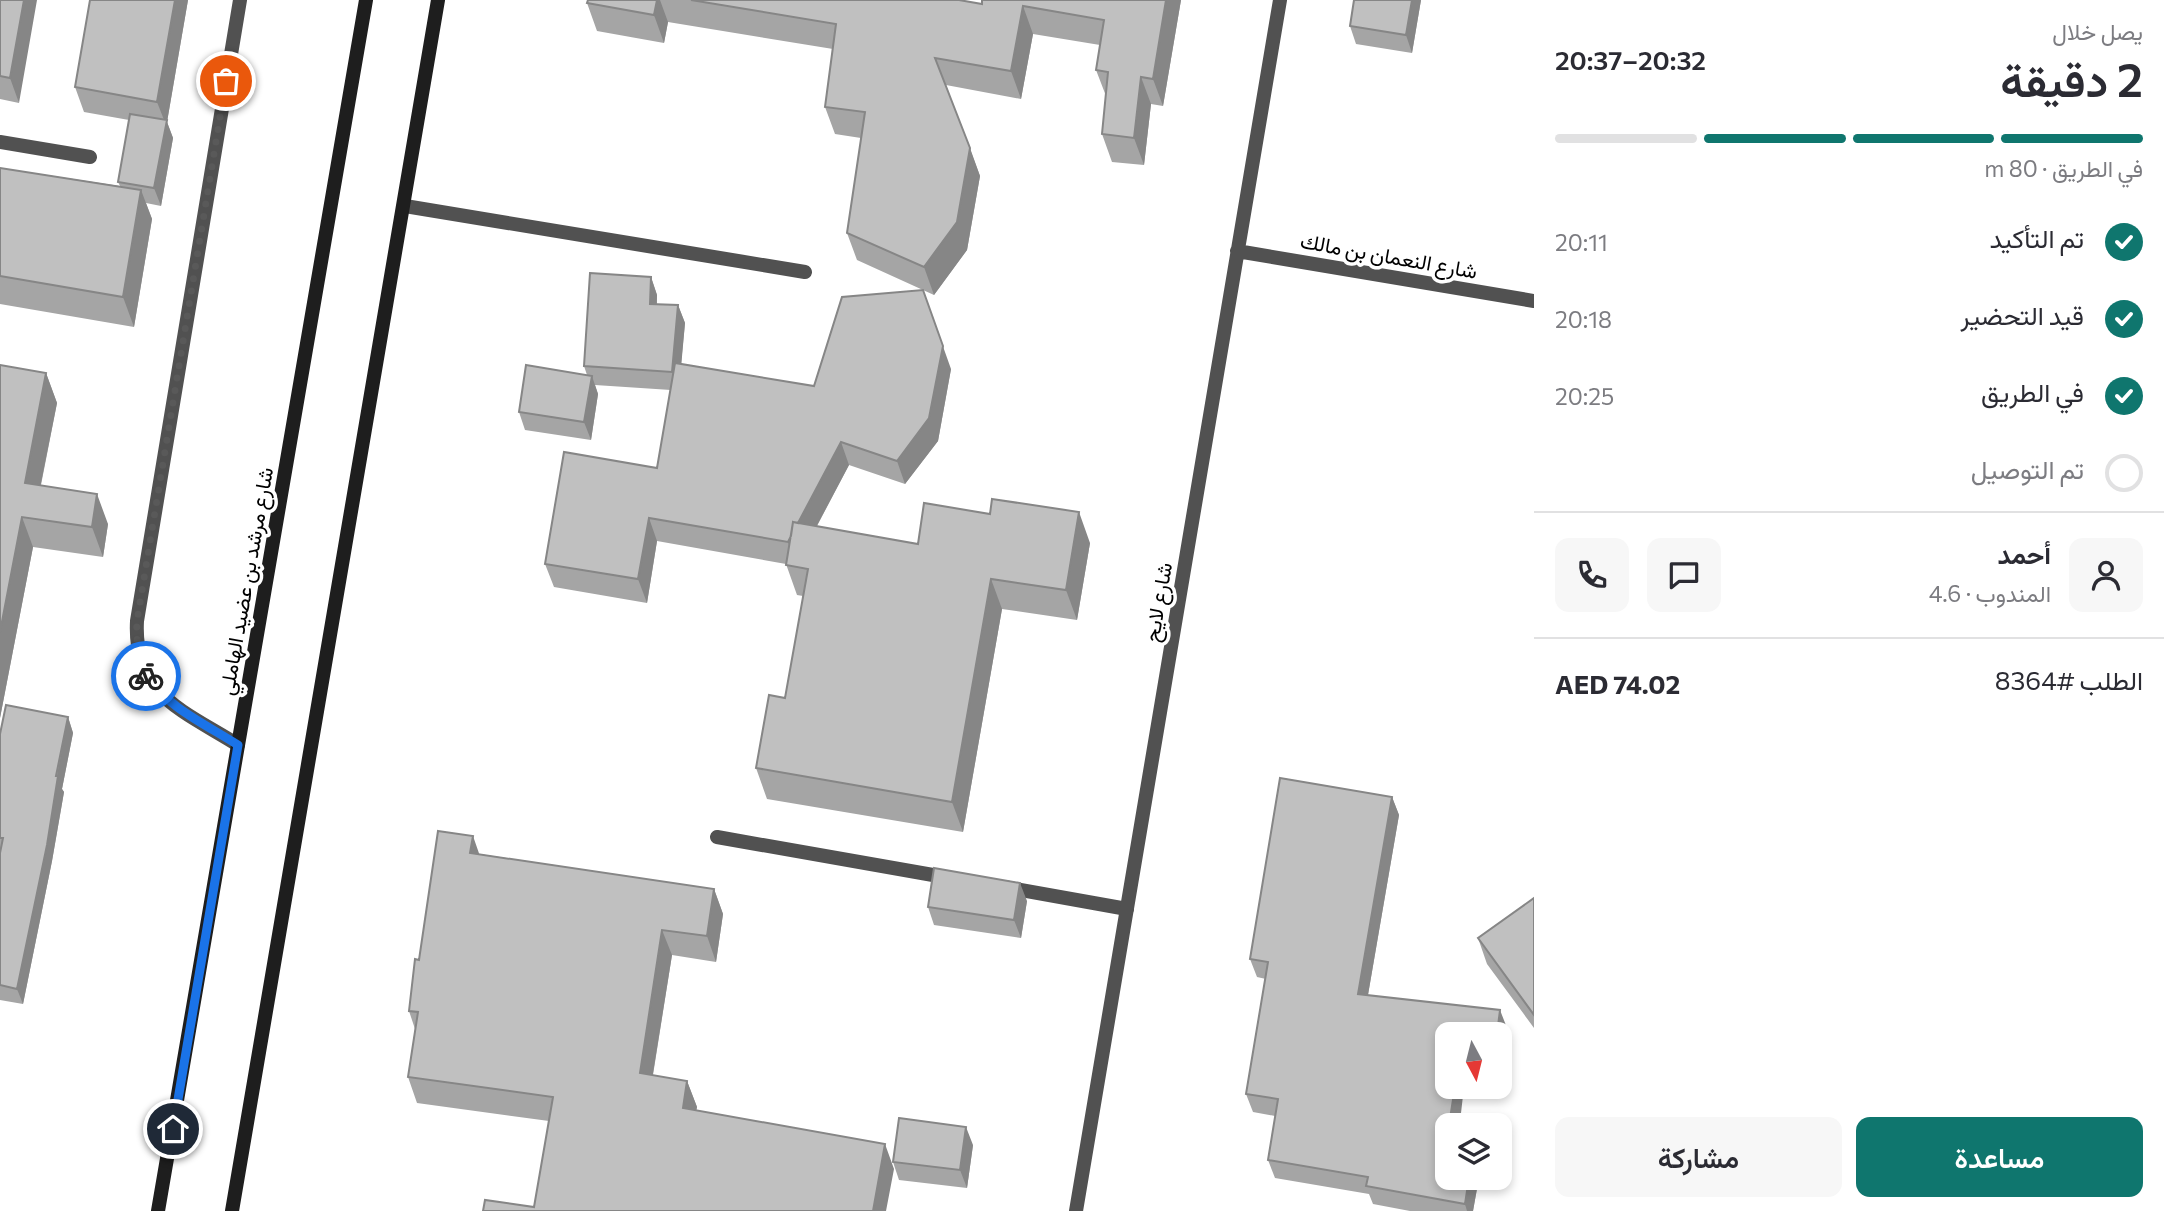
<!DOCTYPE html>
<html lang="ar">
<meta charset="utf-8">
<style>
:root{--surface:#fff;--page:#f7f7f7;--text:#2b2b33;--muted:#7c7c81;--line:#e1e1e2;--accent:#0f766e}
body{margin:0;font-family:Commissioner,Vazirmatn,sans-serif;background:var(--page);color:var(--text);direction:rtl;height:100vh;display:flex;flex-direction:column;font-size:26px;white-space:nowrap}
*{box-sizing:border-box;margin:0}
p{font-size:23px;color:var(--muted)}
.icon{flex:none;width:38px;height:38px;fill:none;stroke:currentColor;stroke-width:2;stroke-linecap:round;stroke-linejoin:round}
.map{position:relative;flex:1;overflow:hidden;direction:ltr}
.panel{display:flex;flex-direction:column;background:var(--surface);width:630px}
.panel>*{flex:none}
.needle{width:46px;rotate:173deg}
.controls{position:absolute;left:1435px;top:1022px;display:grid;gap:14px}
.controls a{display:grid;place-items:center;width:77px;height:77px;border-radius:14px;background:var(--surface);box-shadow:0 4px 10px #0003;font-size:35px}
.pin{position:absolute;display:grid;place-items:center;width:60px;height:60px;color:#fff;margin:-30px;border:4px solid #fff;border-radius:50%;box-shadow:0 2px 7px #0007}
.courier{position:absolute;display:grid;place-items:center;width:70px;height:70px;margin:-35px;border:5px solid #1a73e8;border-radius:50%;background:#fff;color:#222;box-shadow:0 2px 9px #0007}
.summary em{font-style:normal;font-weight:600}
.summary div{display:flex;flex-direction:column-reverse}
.summary{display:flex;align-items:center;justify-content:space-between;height:119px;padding:0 21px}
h1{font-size:46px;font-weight:600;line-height:52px}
.bar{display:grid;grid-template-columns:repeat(4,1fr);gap:10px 7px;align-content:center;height:84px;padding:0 21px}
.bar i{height:9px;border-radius:5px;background:var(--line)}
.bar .selected{background:var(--accent)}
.bar p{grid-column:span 4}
.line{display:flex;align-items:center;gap:18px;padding:0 21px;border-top:2px solid var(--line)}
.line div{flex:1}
.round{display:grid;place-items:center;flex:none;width:74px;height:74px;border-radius:14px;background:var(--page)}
ol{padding:0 21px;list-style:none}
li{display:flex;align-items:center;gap:21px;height:77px}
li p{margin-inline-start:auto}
li .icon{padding:7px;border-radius:50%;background:var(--accent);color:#fff;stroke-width:4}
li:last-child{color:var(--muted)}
li i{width:38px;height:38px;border:4px solid var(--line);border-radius:50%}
.button{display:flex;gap:14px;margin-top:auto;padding:14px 21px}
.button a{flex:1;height:80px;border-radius:14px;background:var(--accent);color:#fff;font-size:28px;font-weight:600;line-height:80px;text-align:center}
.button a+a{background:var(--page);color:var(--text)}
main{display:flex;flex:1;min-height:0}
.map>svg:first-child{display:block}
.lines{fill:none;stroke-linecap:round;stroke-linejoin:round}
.lane{stroke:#515151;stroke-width:14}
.street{stroke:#515151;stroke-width:14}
.secondary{stroke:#1e1e1e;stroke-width:14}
.wall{fill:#a5a5a5}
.shaded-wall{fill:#868686}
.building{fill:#c0c0c0;stroke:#868686;stroke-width:2}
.done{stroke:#595959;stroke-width:7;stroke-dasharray:0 12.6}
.route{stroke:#1a73e8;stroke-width:9}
.labels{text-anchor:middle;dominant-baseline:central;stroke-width:7;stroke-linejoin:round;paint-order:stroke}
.street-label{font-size:21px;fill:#000;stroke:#fff}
</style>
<main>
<section class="panel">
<div class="summary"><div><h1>2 دقيقة</h1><p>يصل خلال</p></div><em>20:32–20:37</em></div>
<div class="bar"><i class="selected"></i><i class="selected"></i><i class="selected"></i><i></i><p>في الطريق · 80 m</p></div>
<ol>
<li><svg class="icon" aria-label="check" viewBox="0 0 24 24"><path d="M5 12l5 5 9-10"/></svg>تم التأكيد<p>20:11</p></li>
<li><svg class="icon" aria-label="check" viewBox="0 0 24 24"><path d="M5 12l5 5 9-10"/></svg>قيد التحضير<p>20:18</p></li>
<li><svg class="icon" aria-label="check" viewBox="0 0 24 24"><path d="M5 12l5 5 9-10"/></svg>في الطريق<p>20:25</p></li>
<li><i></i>تم التوصيل</li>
</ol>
<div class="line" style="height:126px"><a class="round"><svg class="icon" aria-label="person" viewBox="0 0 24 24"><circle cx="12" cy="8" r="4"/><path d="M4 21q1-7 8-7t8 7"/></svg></a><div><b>أحمد</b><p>المندوب · 4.6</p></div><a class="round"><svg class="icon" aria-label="chat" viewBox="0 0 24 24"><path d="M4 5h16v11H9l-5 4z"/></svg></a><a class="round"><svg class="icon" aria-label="phone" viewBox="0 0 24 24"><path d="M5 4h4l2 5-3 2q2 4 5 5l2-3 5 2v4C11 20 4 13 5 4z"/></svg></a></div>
<div class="line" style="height:91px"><div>الطلب #8364</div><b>AED 74.02</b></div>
<div class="button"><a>مساعدة</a><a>مشاركة</a></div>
</section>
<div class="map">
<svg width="1534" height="1211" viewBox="0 0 1534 1211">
<rect width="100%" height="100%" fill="#fff"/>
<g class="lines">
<path class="lane" d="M0,142L90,157
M405,206L805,272
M238,745C184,711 133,695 137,621L240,0
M717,837L950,878
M1004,887L1127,909"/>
<path class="street" d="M1237,251L1534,301
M1076,1211L1280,0"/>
<path class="secondary" d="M158,1211L366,0
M232,1211L438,0"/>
</g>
<path class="wall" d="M0,0L19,103L0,99Z
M90,0H188L167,122L173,138L161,206L146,203L152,219L134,327L0,304V168L120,186L118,182L129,120L84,112L75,87Z
M588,0H959L982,4V0H1181L1163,106L1151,104L1144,165L1112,162L1102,134L1106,96L1096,70L1100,45L1033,34L1021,99L946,85L980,176L967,250L934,295L857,260L847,233L861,138L835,134L825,107L833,49L668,22L664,43L597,31L587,3Z
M1421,0L1412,53L1356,44L1350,26Z
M651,277L657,295V304L678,305L685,323L681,364L814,386L951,369L938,441L905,484L849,465L817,526L918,544L1090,543L1077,620L1002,609L963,832L767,799L756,768L785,698L803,596L797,595L786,564L657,541L647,603L554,587L545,564L657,468L671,390L595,385L598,394L591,440L525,430L519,412L587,375L584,366Z
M0,365L46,373L57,403L41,485L108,524L103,557L33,547L0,718Z
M68,717L73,733L62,789L64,792L52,861L23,1004L0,1000V734Z
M1392,797L1399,815L1368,995L1507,1028L1502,1071H1500V1034H1447L1461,1113L1459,1125H1447V1178H1476L1478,1183L1473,1211H1410L1373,1204L1369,1194L1275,1178L1268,1160L1275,1116L1253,1112L1246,1094L1266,979L1257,977L1250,959Z
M479,854L714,889L723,914L716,962L672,955L653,1075L687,1081L697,1107L696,1110L894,1169L534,1207L549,1121L417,1103L408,1077L415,1029L409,1011L419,960Z
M1534,898V1028L1487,964L1478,938Z
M1027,901L1021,938L934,925L928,907Z
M973,1145L967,1188L899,1180L893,1162Z"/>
<path class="shaded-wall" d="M24,0H37L19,103L10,78Z
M175,0H188L167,122L173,138L161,206L154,188L166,125L157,102Z
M657,0H660L668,22L664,43L654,15Z
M1166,0H1181L1163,106L1153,79Z
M1412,0H1421L1412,53L1406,35Z
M1023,6L1033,34L1021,99L1011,71Z
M1141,77L1151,104L1144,165L1134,138Z
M970,148L980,176L967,250L934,295L924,267Z
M141,190L152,219L134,327L123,297Z
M651,277L657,295L656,322L650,304Z
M923,290L951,369L938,441L905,484L897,461Z
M678,305L685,323L679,390L672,372Z
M46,373L57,403L35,513L25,483Z
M592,376L598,394L591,440L584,422Z
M841,442L849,465L796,565L788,542Z
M97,494L108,524L103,557L92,527Z
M1079,512L1090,543L1077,620L1066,590Z
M22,517L33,547L0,718V632Z
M649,518L657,541L647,603L638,579Z
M991,579L1002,609L963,832L952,802Z
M68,717L73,733L62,789L64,792L52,861L23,1004L17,989Z
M1392,797L1399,815L1365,1012L1358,994Z
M473,836L482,862L470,853Z
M1020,883L1027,901L1021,938L1014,920Z
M714,889L723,914L716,962L707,936Z
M662,930L672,955L649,1098L640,1073Z
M1500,1010L1507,1028L1502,1071L1500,1065V1034H1497Z
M687,1081L697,1107L692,1133L683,1108Z
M1455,1087H1464L1461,1113L1459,1125H1449Z
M966,1127L973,1145L967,1188L960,1170Z
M1447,1133V1174L1442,1160Z
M885,1144L894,1169L886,1211H873Z
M1469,1178H1476L1478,1183L1473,1211H1467L1465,1204Z"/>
<path class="building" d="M0,0H24L10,78L0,76Z
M90,0H175L157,102L75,87Z
M588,0H657L654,15L587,3Z
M691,0H959L982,4V0H1166L1153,79L1141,77L1134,138L1102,134L1108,72L1096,70L1104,20L1023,6L1011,71L935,58L970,148L957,222L924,267L847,233L865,112L825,107L836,24Z
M1354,0H1412L1406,35L1350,26Z
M130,114L167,120L154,188L118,182Z
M0,168L141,190L123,297L0,276Z
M590,273L651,277L650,304L678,305L672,372L584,366Z
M923,290L943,346L929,418L897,461L841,442L798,523L793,522L791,536L788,542L649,518L638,579L545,564L564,452L657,468L675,363L814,386L842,297Z
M0,365L46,373L25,483L97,494L92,527L22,517L0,632Z
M526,365L592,376L584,422L519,412Z
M992,499L1079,512L1066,590L991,579L952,802L756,768L769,695L785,698L808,569L786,565L793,522L918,544L924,503L990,514Z
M6,705L68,717L56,776H58L47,845L17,989L0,985V853L3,838H0V734Z
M1280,778L1392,797L1358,994L1500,1010L1497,1034H1447V1087H1455L1449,1125H1447V1133L1442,1160L1447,1161V1178H1469L1465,1204L1366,1186L1368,1177L1268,1160L1278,1099L1246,1094L1268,962L1250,959Z
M438,831L473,836L470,853L714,889L707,936L662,930L640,1073L687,1081L683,1108L885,1144L873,1211H483L485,1200L534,1207L553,1097L408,1077L418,1012L409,1011L415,959L419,960Z
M934,868L1020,883L1014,920L928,907Z
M1534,898V1015L1478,938Z
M899,1118L966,1127L960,1170L893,1162Z"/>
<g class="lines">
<path class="done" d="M146,676C138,657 136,641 137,621L226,81"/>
<path class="route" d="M146,676C169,708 205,724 238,745L173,1129"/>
</g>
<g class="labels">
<g class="street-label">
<text transform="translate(1389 255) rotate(10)">شارع النعمان بن مالك</text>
<text transform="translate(245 581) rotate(-80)">شارع مرشد بن عضيد الهاملي</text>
<text transform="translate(1157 602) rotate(-80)">شارع لايح</text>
</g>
</g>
</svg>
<div class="controls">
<a><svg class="needle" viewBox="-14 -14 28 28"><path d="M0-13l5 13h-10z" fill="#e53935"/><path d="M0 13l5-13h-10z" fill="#7c7c81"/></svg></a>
<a><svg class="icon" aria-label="layers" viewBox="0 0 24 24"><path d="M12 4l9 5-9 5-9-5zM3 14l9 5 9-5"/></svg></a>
</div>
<div class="pin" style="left:226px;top:81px;background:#ea580c"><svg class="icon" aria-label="bag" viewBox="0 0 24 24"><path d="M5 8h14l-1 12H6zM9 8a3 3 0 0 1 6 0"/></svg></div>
<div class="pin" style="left:173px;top:1129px;background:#1f2937"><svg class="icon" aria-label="home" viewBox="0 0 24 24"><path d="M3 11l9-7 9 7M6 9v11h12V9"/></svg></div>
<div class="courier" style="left:146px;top:676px"><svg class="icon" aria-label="bike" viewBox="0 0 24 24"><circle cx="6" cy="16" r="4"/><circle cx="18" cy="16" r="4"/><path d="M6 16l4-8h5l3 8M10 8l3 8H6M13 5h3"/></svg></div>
</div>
</main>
